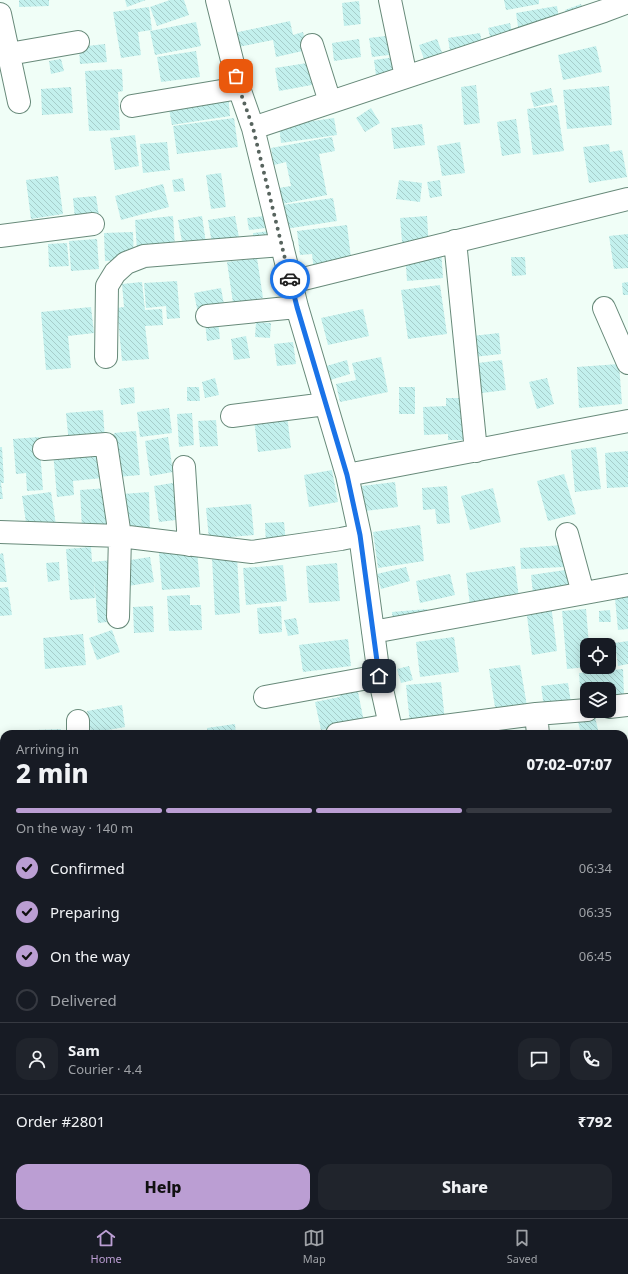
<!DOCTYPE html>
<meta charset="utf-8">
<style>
:root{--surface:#171b24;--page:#20242c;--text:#f1f3f6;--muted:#9ea1a6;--line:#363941;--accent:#bb9ed3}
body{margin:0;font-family:"Noto Sans",sans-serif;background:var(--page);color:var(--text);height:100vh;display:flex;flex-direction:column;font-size:15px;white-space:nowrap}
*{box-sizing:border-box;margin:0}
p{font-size:13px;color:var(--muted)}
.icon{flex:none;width:22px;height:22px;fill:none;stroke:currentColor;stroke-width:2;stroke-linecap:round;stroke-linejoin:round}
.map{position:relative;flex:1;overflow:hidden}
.sheet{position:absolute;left:0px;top:730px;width:628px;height:488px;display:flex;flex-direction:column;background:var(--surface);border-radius:12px 12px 0 0;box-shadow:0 2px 10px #0003}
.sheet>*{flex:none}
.controls{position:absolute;left:580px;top:638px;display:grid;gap:8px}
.controls a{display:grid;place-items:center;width:36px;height:36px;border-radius:8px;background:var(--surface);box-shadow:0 2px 10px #0003;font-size:20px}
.pin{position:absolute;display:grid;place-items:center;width:34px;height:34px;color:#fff;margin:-17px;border-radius:8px;box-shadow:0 2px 6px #0006}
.courier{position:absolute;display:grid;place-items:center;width:40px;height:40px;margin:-20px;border:3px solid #1a73e8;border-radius:50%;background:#fff;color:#222;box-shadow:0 1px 5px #0007}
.headline em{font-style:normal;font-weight:800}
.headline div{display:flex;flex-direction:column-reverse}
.headline{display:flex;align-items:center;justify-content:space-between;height:68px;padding:0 16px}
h1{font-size:26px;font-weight:800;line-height:30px}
.bar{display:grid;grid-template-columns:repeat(4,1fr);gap:6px 4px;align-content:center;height:48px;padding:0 16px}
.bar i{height:5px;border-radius:3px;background:var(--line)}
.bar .on{background:var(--accent)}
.bar p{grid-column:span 4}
.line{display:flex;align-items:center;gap:10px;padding:0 16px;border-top:1px solid var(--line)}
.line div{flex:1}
.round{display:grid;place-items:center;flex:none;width:42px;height:42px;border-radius:12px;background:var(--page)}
ol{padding:0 16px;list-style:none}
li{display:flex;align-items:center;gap:12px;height:44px}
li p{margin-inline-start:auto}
li .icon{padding:4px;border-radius:50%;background:var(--accent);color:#111;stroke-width:4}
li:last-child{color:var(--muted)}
li i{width:22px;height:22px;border:2px solid var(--line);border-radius:50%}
.button{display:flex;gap:8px;margin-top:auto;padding:8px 16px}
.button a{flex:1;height:46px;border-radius:12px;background:var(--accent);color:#111;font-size:16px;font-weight:800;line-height:46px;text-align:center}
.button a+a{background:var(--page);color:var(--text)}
.tabs{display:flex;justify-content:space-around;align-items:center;height:56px;border-top:1px solid var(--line);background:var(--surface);font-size:11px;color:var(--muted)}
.tabs a{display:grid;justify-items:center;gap:2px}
.tabs .on{color:var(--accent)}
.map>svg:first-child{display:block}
.building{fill:url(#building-back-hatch)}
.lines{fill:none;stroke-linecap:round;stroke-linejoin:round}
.minor-casing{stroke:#688a7a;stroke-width:24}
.minor{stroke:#fff;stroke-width:22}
.done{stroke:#57645e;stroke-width:4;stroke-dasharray:0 7.2}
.route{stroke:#1a73e8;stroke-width:5}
</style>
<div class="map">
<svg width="628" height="1218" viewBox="0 0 628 1218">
<defs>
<pattern id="building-back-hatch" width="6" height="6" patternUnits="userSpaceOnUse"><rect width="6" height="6" fill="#c3f0ed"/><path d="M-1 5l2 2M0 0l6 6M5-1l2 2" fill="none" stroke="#a6cdca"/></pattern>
</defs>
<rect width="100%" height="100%" fill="#f0fef7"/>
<path class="building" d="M19,0H49V6L19,7Z
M125,0H146L127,7Z
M170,0H184L189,15L157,26L150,7Z
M504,0H539V4L506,10Z
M359,1L361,24L344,26L342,3Z
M581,4L586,21L570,26L565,10Z
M557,6L561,33L520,40L516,13Z
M149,7L152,30L138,32L141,55L121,58L113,12Z
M290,21L293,35L303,32L307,50L276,57L273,40L238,47L234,33Z
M196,22L201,46L155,55L150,31Z
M510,23L514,40L492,45L488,28Z
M480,33L484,52L451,58L448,38Z
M394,35L397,54L372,57L369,38Z
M359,39L361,57L334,61L332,43Z
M437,39L447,66L429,73L419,45Z
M105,44L107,62L80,64L79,47Z
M596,46L602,72L563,80L558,55Z
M196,51L200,77L161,82L157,57Z
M396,57L400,88L378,91L374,60Z
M61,59L64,71L51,74L49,61Z
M314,62L317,84L279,91L275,68Z
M122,69L123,91L118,92L120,130L89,131L85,71Z
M476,85L480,123L464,125L461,87Z
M609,86L612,125L567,129L563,90Z
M71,87L73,113L42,115L41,89Z
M551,88L554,102L534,107L530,93Z
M228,95L230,116L172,125L168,104Z
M557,105L564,151L533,155L527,109Z
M371,108L380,123L365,132L356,118Z
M234,118L238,147L177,154L173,126Z
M334,118L337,135L281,143L279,126Z
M516,119L521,153L502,156L497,122Z
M422,124L425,145L394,149L391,128Z
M135,135L139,166L115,170L110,138Z
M332,137L335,151L319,154L327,195L282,204L279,188L291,186L286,162L274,165L271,148Z
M167,142L170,170L143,173L140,144Z
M460,142L465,173L442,176L437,146Z
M609,144L610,152L622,150L627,177L589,183L583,147Z
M221,173L226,207L211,209L206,175Z
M58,176L63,214L31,219L26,180Z
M183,178L185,191L174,192L172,180Z
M399,180L422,183L420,202L396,199Z
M440,180L442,196L430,198L427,182Z
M163,184L169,207L121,220L115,196Z
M96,196L99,216L75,219L73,198Z
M333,198L337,221L285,229L282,205Z
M173,216L175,247L137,250L135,220Z
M202,216L206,243L183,247L178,220Z
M235,216L240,243L212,244L208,220Z
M264,216L265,228L249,230L247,218Z
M427,216L429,250L441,249L443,278L407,281L405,252L403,253L400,218Z
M347,225L352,266L314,271L312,254L300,255L297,231Z
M269,231L271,244L254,246L253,233Z
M133,232L134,260L105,261L104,233Z
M628,234V268L614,269L609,236Z
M97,239L99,269L71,271L69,241Z
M67,243L69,266L49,267L48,244Z
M511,257H525L526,275L512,276Z
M257,258L263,298L233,303L227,262Z
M177,281L180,318L167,319L166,306L146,308L144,283Z
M142,282L145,310L162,309L163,325L145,326L149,359L122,361L117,308L124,307L122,284Z
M628,282V295H623L622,283Z
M440,285L447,334L408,339L401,290Z
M221,288L225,310L198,314L194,293Z
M91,307L94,333L68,336L71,368L46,370L41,312Z
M363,309L369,336L328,345L321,318Z
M218,321L220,339L207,341L205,322Z
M256,322L271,323L270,338L255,337Z
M499,333L501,354L474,357L472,336Z
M246,336L250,358L234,360L231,339Z
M293,342L296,364L277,366L274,344Z
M381,357L388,392L340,402L336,384L356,380L352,363Z
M347,360L350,374L327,381L323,367Z
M502,360L506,390L474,394L470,364Z
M619,364L622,404L579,408L577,367Z
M215,378L219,395L205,398L202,382Z
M547,378L554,404L537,409L529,382Z
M134,387L135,403L121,405L119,389Z
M187,387H199L200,401H187Z
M399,387H415V414H399Z
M446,398H468L469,440H448V434L424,435L423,407L446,406Z
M169,408L172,433L140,437L137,412Z
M103,410L105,441L69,444L66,413Z
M192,413L194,445L179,447L177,414Z
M287,415L291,448L258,452L254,420Z
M216,420L218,446L200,447L198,421Z
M136,431L140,475L118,477L114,433Z
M39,437L43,490L27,491L26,473L16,474L13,439Z
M168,437L173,472L150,476L145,441Z
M0,447H2L4,483H1L3,499H0Z
M596,447L601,489L575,492L571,450Z
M99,448L102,478L73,481L74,495L57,497L53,452Z
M628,451V487L607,488L605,453Z
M332,470L338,502L309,507L304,475Z
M564,474L576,514L548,521L537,481Z
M179,482L184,519L159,522L154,486Z
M395,482L398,507L365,511L362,486Z
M447,486L450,523L437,524L435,509L423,510L422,488Z
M108,488L111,527L82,529L80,490Z
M493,488L501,522L470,530L461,496Z
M51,492L56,525L27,529L22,496Z
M149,492L150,533L125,534L123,494Z
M251,504L254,535L209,539L206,508Z
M284,522L286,543L266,545L265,523Z
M420,525L424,561L378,568L373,532Z
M563,545L564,567L521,569L520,548Z
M91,547L92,562L112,560L117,621L98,623L94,580L95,598L70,600L66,549Z
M197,550L200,587L162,590L159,553Z
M3,553L7,582H0V554Z
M237,556L240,613L215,615L212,558Z
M150,557L154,582L128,586L124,561Z
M59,562L60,580L48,582L46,563Z
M337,563L340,601L309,603L306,566Z
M283,565L287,601L246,605L243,568Z
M515,566L519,598L470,605L466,573Z
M406,567L410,581L381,589L377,574Z
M572,569L576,598L534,603L531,575Z
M450,574L455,595L420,603L416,581Z
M8,587L12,615L0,616V588Z
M628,587V629L618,630L614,588Z
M190,595V605H201L202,630L169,631L167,596Z
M551,605L557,651L532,655L526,608Z
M153,606L154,632L134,633L133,607Z
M281,606L282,632L259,634L257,608Z
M427,609L429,629L394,632L392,612Z
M586,609L589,645H587V667L567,669L562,611Z
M610,610L611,622H599V611Z
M296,618L299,634L288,636L284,620Z
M112,630L120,652L97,660L89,638Z
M83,634L86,665L45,669L43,638Z
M454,637L459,672L420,677L416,642Z
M348,639L351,666L303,672L299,645Z
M628,641V664L618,666L615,643Z
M520,665L527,706L495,707L489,669Z
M409,666L413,680L401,683L397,669Z
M623,669L624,696L609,697V689H587V699H581L579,673Z
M441,682L445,721L410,724L406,685Z
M568,683L571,703L544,707L541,686Z
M357,687L364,722L321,730L315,702L340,697L338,690Z
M122,705L125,727L91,733L87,711Z
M595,717L599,734H581L578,722Z
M235,724L236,734H208L207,728Z
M61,729V734H34V730Z
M135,730V734H103V733Z
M624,811H628V854L627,855L624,833Z
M4,843V872H3L0,844Z
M0,883H1L4,917H0Z
M624,903H628V992H624Z
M624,1137H628V1170L624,1171Z
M156,1214H173V1218H156Z
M178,1214H208V1218H179Z
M212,1214H233V1218H212Z
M239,1214H262V1218H239Z
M267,1214H288V1218H267Z
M293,1214H314L315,1218H293Z
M335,1214H357V1218H335Z"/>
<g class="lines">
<g class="minor-casing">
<path id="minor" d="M217,0L239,88L253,128L297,307L347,475L360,535L379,676L390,725V734
M390,0L406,77
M0,14L19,102
M312,45L330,102
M9,54L78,42
M132,106L239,88
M253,128L604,11L628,2
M0,236L93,224
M455,241L476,451
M291,282L628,199
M604,308L628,363
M207,316L297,307
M106,357L107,286L115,273L126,263L144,256L282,245
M232,416L326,404
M44,449L106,444L120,536L118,617
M184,467L189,545
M347,475L628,421
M0,532L120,536L252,552L341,539L360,535
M567,534L583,593
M373,632L628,585
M265,697L379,676
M609,707L628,705
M536,714L538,734
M78,721V734
M390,733L536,714L587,710
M337,734L390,725
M624,877L628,876
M0,958L4,957
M0,992L3,1009L0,1032
M0,1093H4
M0,1120L4,1126
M624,1125L628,1123
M377,1214L378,1218
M63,1218L74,1214"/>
</g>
<use href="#minor" class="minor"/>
</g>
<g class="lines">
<path class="done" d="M236,76L239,88L253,128L290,279"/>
<path class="route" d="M290,279L297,307L347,475L360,535L379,676"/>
</g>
</svg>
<div class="controls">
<a><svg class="icon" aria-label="locate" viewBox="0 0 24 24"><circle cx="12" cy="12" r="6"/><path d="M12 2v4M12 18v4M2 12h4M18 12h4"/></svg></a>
<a><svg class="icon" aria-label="layers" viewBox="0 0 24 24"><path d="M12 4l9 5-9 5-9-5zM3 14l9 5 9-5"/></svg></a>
</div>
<div class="pin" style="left:236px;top:76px;background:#ea580c"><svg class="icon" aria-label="bag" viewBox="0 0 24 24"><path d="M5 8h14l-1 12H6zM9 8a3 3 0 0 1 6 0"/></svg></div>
<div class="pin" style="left:379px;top:676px;background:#1f2937"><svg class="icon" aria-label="home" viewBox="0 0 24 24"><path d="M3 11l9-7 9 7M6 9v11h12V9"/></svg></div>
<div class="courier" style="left:290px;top:279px"><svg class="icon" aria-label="car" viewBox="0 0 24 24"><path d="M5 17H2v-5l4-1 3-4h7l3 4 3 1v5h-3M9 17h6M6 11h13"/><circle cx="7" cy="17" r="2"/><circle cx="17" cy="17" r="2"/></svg></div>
<section class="sheet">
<div class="headline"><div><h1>2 min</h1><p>Arriving in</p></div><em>07:02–07:07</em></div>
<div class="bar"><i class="on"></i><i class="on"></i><i class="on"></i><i></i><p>On the way · 140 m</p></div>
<ol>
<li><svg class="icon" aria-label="check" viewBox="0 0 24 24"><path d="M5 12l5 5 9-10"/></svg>Confirmed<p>06:34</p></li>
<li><svg class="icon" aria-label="check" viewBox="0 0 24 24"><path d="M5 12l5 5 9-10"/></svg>Preparing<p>06:35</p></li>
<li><svg class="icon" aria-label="check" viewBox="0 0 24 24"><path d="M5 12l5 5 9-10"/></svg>On the way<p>06:45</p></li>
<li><i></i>Delivered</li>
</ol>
<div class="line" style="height:72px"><a class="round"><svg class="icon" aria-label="person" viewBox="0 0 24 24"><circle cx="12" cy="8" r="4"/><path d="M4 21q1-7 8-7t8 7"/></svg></a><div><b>Sam</b><p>Courier · 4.4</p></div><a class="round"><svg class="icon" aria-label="chat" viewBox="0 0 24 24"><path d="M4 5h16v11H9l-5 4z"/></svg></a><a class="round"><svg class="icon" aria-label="phone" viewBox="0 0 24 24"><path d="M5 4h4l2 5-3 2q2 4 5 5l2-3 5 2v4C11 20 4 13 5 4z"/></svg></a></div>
<div class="line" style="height:52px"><div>Order #2801</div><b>₹792</b></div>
<div class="button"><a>Help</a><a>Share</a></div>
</section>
</div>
<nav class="tabs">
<a class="on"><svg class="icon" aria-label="home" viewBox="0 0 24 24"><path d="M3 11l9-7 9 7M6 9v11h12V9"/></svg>Home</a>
<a><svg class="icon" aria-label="map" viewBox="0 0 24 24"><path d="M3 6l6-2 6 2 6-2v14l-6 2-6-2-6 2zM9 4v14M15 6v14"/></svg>Map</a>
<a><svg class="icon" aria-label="saved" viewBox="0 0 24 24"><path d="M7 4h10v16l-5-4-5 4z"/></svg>Saved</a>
</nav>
